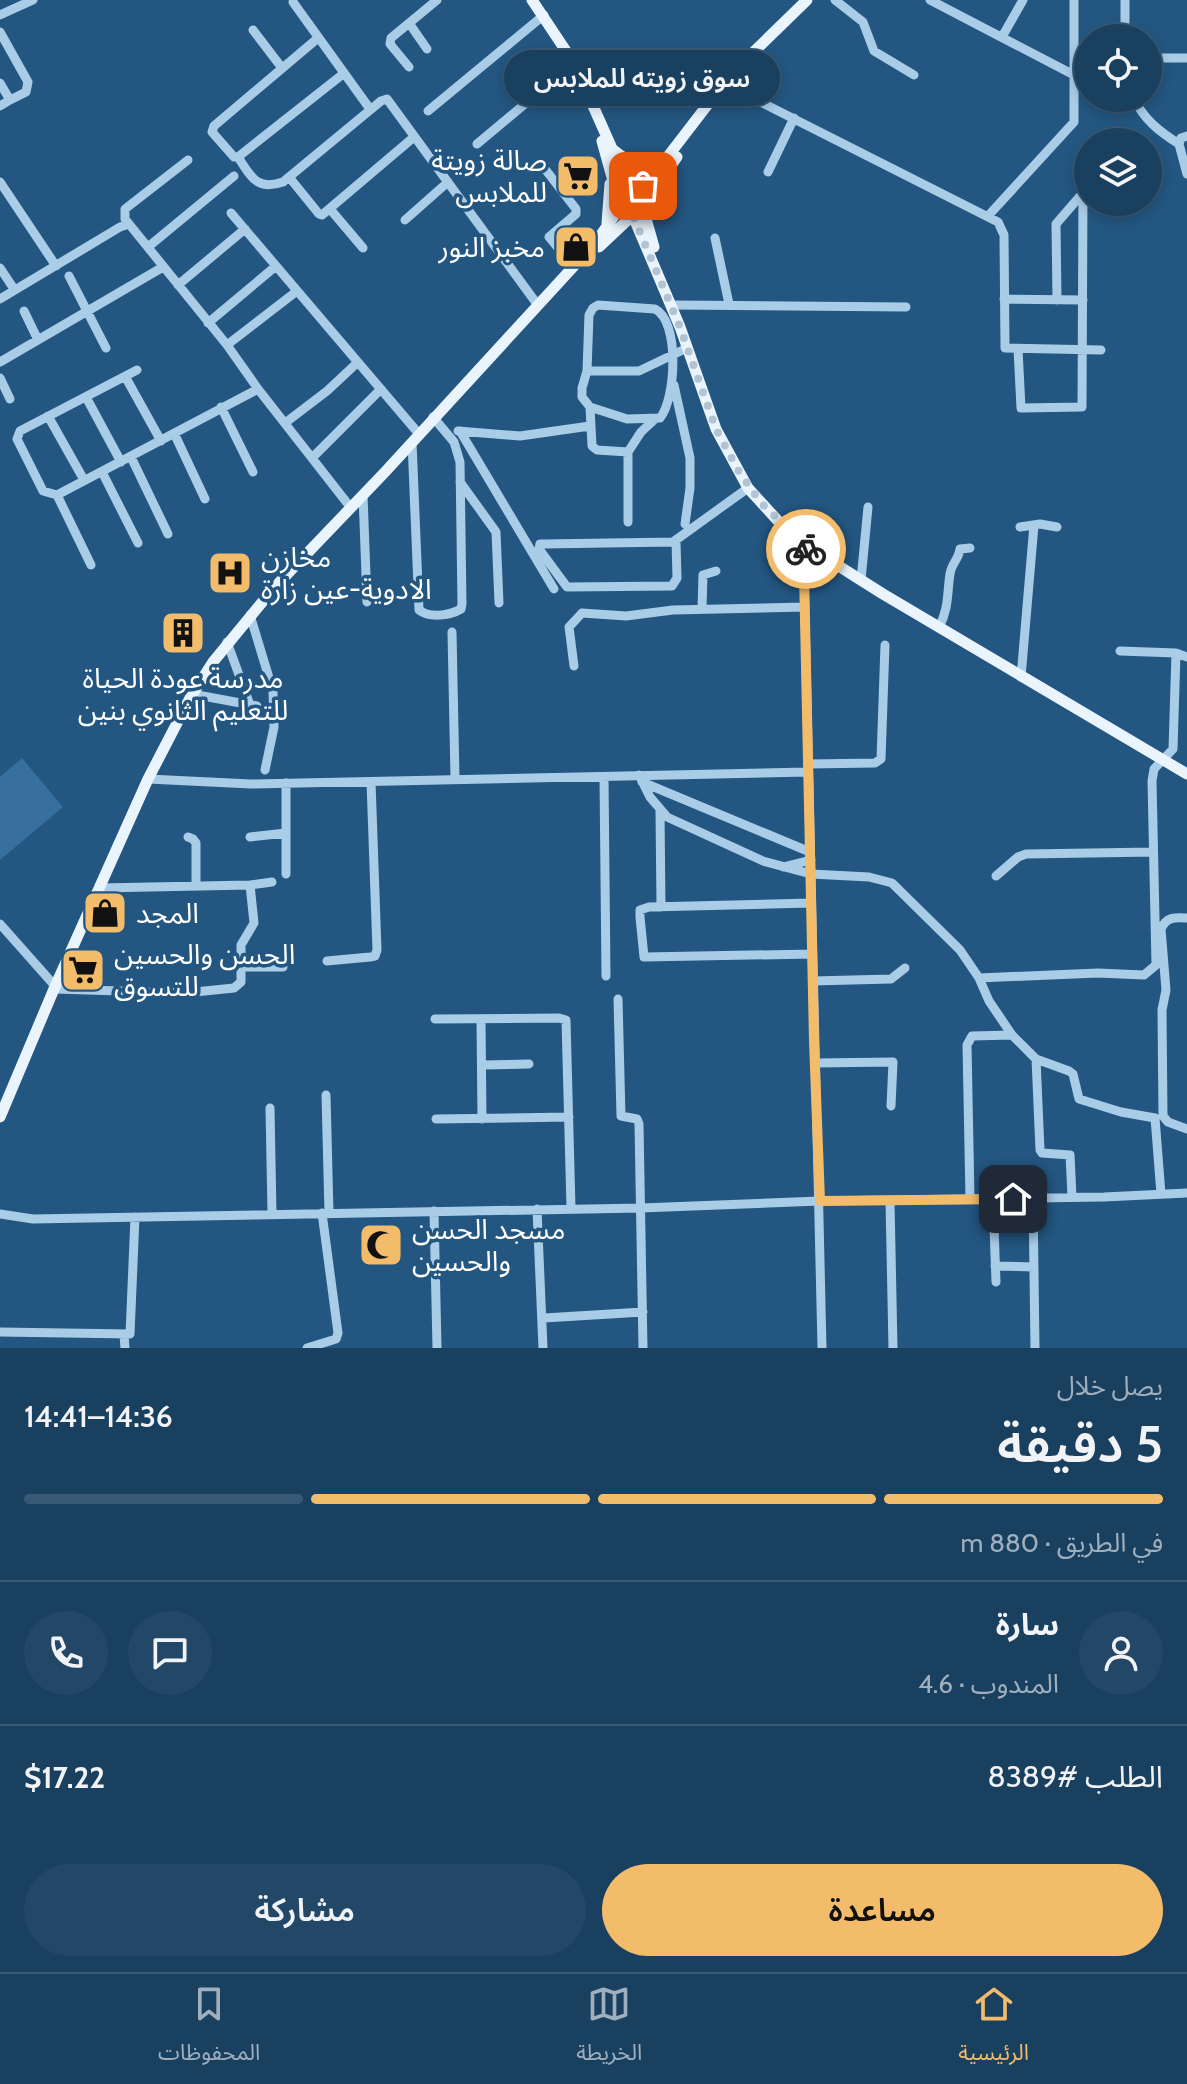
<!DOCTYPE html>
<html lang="ar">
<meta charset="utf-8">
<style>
:root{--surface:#1a4060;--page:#234766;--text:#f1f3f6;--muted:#9fafbd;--line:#385975;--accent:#f2bc6b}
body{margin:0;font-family:Cabin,"Noto Sans Arabic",sans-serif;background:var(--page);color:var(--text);direction:rtl;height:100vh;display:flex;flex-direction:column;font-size:30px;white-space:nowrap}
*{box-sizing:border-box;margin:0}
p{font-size:26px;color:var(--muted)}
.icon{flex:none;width:44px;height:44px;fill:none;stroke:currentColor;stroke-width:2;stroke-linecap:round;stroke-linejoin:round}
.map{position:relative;height:1348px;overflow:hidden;direction:ltr}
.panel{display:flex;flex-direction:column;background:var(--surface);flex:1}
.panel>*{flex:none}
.fabs{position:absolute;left:1074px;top:24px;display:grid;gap:16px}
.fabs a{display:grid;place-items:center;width:88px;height:88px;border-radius:50%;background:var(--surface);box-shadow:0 4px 12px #0003,0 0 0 2px var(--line);font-size:40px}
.pin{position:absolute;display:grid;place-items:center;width:68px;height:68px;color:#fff;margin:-34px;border-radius:16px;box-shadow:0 4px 12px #0006}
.courier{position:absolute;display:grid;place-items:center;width:80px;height:80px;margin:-40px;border:6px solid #f2bc6b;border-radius:50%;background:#fff;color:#222;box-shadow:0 2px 10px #0007}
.bubble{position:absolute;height:56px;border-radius:28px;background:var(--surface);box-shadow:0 4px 12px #0003,0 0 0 2px var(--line);font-size:26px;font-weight:600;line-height:56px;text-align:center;direction:rtl}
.head em{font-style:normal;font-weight:600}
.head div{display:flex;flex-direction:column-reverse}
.head{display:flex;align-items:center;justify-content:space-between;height:136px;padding:0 24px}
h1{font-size:52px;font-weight:600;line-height:60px}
.bar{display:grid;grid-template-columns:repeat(4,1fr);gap:12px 8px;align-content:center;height:96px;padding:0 24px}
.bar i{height:10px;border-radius:6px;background:var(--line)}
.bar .active{background:var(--accent)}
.bar p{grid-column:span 4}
.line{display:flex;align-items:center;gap:20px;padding:0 24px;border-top:2px solid var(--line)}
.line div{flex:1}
.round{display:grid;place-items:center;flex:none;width:84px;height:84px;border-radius:42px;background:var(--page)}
.action{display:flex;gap:16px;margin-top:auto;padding:16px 24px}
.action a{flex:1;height:92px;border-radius:48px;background:var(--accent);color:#111;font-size:32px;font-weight:600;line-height:92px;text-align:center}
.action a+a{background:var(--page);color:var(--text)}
.menu{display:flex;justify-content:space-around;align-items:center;height:112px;border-top:2px solid var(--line);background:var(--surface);font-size:22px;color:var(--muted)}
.menu a{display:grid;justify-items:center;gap:4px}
.menu .active{color:var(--accent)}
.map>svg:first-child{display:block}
.green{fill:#37709e}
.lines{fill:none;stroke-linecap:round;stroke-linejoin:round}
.minor{stroke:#a9cce7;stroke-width:9}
.major{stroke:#eaf4fd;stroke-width:11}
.done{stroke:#b2c4d3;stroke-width:8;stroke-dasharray:0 14.4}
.route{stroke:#f2bc6b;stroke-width:10}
.labels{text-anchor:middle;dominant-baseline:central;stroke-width:7;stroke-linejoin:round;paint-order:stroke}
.poi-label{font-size:28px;fill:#fff;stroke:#235680;text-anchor:start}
</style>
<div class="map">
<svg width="1187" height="1348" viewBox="0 0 1187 1348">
<rect width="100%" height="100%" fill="#235680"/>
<path class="green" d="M22,758L63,807L0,860V777Z"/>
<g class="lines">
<path class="minor" d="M835,0L863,22L874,51L914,75
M930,0L1074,75
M1125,0V38
M293,2L370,109
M0,15L33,0
M409,23L427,49
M253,30L282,68
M0,32L28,82L26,92L10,100
M1002,37L1023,0
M318,38L214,126L212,132L234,157H238L343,74
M1148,58H1187
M409,67L390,44L391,38L437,0
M0,83L10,100L0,106
M729,86L998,222L1004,235L1005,348L1101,350
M1134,98C1143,119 1160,132 1179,144
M428,111L544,15
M1187,136L1181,138L1179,144L1187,174
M477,144L574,63
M238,157C251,177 257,191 283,182L381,101L387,99L537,304
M188,160L125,209V219L227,345L258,389L351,508
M545,169L576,209V214L549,237L573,266
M768,172L794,118
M289,177L319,214L322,215L414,137
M0,182L56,266
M330,209L363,248
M231,213L419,434
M988,216L1074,122V0
M405,220L448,182
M715,238L729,304
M148,247L234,176
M0,268L14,289
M69,276L106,348
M178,285L245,229
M0,299L120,227L129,224
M1004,299L1083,300
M1057,300L1056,224L1088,187
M598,305L655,309C680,321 676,399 660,418L627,419L590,407L582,397V388L587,371L589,315L593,308Z
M675,305L906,307
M24,311L38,340
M208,323L276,266
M227,345L297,291
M1018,349L1021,408L1082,407L1083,192
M0,362L163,267
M587,371H639L687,348
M0,378L10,399
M126,378L161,441
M674,385L690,458V488L685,524
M86,397L121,462
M221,407L253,472
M590,407L592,446L597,450L628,452L641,432L655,419
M48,416L84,480
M285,423L327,391L358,362
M458,431L520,436L590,426
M460,431L554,589
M174,433L205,499
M412,442L419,610C429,618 449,616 461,609L462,604L460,462L454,442L433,417
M628,452V522
M131,457L168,534
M312,458L381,389
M102,472L138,543
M460,482L496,532L499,603
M57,495L43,491L17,439L20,431L137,370
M363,495L367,602
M1020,527L1040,524L1057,527
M676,541L677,578L672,586L567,587L539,549L540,544H544L673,542L748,488
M807,546L804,573L822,1348
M91,565L57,495L258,389
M861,580L868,507
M702,609L703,575L716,571
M250,615L273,691L274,727L265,770
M939,627C949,609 947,593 950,574C951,564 959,559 960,549L970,548
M452,632L455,778
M227,642L250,705
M1120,651L1176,653
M574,666L569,627L582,613L626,616L673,610L805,607
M1021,677L1034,525
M192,694L257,706
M808,764L875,763L881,759L885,645
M639,775L650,797L667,817L763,861L811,874L869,877L892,883L960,950L979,978
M604,777L606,976
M148,779L251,784L808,772
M642,782L810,852
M660,811L661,907
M188,837L193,839L196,843V886
M250,837L286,833
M783,867L811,860
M286,874V783
M996,876L1018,857L1026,854L1153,852
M100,888L250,885L272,882
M811,903L649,907L640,910V917L644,957L812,954
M1187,918C1175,917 1166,917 1161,929L1166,990L1162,1010L1163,1116L1168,1122L1187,1129
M0,924L55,986
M327,961L370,957L375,956L377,950L371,782
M241,967H283
M813,981L891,979L905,968
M54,989L185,993L234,988L241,982V945L254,923L250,885
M618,999L621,1116L637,1119L639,1124L643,1348
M435,1019L559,1018L566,1020L571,1208
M481,1020L482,1119
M1012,1035L989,1001L979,978L1098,973L1144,975L1156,965L1152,781L1154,769L1173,749L1176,653L1187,657
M1036,1059L1040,1150L1042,1153L1070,1155L1072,1197
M815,1063L893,1062L891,1106
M482,1065L529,1064
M326,1095L329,1213
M270,1108L272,1214
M436,1119L569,1117
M1033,1198L1035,1348
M970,1199L967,1045L972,1036L1012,1035L1036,1059L1069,1071L1073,1074L1079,1099L1121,1112L1155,1118L1161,1194
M993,1199L996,1282
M890,1201L893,1348
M537,1209L543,1348
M434,1211L437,1348
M0,1214L33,1219L641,1208L820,1201L1104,1197L1187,1193
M995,1266L1034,1267
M544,1318L643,1312
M0,1332L130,1334L135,1217
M124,1335L125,1348
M307,1348L336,1339L338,1333L322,1213"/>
<path class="major" d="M532,0L574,63L630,189
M602,141L618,199
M615,151L636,167H645L667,158
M637,190L652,177L732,73L807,0
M644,205L677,157
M643,208L654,247
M633,216L680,327L716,429L748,488L779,522L807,546L883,594L1187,774
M607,223L610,184
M599,247L632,216
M0,1117L54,989L148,779L190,698L213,662L273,589L385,472L596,242L619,209"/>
</g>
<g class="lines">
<path class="done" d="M643,186L637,190L644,198L643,208L633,216L680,327L716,429L738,470L761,503L807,546L806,549"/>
<path class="route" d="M806,549L804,573L814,1041L820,1201L1013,1199"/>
</g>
<defs>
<g id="supermarket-square" transform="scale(2.3)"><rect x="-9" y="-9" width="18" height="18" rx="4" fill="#f2bc6b" stroke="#235680"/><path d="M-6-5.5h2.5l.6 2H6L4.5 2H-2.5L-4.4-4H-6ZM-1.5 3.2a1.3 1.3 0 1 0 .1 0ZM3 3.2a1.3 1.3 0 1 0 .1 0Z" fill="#111"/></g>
<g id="shop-square" transform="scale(2.3)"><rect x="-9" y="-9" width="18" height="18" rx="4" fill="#f2bc6b" stroke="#235680"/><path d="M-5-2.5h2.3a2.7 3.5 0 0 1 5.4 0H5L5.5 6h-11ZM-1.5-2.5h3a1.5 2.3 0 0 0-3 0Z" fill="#111"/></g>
<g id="hospital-square" transform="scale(2.3)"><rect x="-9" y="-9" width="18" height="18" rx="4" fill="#f2bc6b" stroke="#235680"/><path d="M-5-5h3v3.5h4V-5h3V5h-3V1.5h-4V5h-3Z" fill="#111"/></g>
<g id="building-square" transform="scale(2.3)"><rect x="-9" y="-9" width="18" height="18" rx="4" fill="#f2bc6b" stroke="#235680"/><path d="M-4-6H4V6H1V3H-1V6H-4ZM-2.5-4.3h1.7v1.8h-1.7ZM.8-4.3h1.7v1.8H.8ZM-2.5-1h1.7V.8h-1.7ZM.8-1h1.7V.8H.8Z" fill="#111"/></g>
<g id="mosque-square" transform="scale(2.3)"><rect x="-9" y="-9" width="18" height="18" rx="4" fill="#f2bc6b" stroke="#235680"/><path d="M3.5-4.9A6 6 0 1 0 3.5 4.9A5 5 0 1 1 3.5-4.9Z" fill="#111"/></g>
</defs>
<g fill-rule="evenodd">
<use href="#supermarket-square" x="578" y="176"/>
<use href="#shop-square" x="576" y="247"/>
<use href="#hospital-square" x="230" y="573"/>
<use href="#building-square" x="183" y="633"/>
<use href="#shop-square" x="105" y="913"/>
<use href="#supermarket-square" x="83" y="970"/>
<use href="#mosque-square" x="381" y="1245"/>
</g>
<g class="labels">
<g class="poi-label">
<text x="547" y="160" text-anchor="end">صالة زويتة<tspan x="547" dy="32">للملابس</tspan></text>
<text x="545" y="247" text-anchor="end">مخبز النور</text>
<text x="261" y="557">مخازن<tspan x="261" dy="32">الادوية-عين زارة</tspan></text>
<text x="183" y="678" text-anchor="middle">مدرسة عودة الحياة<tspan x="183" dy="32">للتعليم الثانوي بنين</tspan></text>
<text x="136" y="913">المجد</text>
<text x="114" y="954">الحسن والحسين<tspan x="114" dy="32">للتسوق</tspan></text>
<text x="412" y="1229">مسجد الحسن<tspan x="412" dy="32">والحسين</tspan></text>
</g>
</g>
</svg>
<div class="fabs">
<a><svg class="icon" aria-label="locate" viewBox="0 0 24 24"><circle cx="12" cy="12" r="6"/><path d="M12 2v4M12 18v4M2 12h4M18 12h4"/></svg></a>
<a><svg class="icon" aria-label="layers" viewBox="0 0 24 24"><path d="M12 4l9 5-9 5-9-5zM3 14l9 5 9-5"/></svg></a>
</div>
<div class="pin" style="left:643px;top:186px;background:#ea580c"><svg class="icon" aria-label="bag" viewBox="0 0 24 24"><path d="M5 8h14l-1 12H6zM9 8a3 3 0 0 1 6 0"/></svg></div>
<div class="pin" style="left:1013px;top:1199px;background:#1f2937"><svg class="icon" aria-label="home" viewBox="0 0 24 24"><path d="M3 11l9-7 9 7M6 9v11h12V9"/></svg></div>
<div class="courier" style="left:806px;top:549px"><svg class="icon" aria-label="bike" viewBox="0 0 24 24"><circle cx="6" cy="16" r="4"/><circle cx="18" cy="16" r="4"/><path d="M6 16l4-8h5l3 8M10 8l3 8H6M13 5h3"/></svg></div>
<div class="bubble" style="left:504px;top:50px;width:276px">سوق زويته للملابس</div>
</div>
<section class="panel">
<div class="head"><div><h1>5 دقيقة</h1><p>يصل خلال</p></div><em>14:36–14:41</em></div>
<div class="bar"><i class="active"></i><i class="active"></i><i class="active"></i><i></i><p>في الطريق · 880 m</p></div>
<div class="line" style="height:144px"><a class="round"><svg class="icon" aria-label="person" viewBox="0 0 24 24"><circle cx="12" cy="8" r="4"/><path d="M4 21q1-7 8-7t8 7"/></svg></a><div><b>سارة</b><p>المندوب · 4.6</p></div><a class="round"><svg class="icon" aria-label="chat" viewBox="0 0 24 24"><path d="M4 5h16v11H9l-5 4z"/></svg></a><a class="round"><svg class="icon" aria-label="phone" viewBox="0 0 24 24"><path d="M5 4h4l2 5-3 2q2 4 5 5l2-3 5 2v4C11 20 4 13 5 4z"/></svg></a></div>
<div class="line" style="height:104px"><div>الطلب #8389</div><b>$17.22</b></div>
<div class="action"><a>مساعدة</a><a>مشاركة</a></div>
</section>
<nav class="menu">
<a class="active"><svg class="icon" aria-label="home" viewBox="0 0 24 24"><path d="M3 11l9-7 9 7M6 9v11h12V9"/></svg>الرئيسية</a>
<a><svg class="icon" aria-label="map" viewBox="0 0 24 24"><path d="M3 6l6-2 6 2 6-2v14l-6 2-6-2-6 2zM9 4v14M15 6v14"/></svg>الخريطة</a>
<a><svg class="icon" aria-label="saved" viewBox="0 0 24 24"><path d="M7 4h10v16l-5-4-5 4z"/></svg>المحفوظات</a>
</nav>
